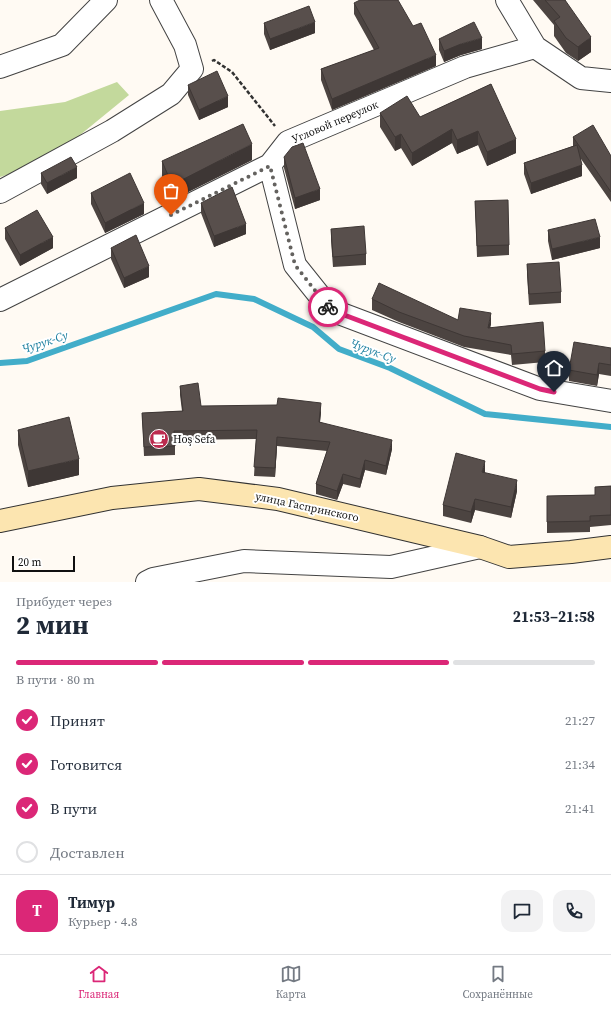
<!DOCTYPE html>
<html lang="ru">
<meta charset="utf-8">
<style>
:root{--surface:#fff;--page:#f2f2f3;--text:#1f2937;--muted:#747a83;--line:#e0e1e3;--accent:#db2777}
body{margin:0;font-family:"Source Serif 4",serif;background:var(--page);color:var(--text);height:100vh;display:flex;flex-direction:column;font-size:15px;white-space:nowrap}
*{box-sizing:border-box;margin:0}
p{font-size:13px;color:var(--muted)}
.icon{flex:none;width:22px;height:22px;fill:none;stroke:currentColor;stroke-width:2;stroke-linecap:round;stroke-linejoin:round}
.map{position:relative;height:582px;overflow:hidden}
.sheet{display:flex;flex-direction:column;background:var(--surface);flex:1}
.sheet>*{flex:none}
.scale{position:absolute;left:12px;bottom:10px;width:63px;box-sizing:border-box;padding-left:4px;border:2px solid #101010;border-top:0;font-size:11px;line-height:14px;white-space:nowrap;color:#101010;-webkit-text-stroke:3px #fff;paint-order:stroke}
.pin{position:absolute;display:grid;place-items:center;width:34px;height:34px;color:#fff;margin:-41px -17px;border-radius:50% 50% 50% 0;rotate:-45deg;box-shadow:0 0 4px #0007}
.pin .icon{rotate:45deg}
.courier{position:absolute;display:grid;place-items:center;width:40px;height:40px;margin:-20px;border:3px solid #db2777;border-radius:50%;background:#fff;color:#222;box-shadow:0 1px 5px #0007}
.headline em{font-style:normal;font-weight:700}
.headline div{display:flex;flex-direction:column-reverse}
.headline{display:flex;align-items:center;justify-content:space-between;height:68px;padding:0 16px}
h1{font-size:26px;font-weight:700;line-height:30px}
.bar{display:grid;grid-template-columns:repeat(4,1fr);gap:6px 4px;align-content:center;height:48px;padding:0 16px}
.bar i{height:5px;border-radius:3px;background:var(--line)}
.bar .on{background:var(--accent)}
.bar p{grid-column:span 4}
.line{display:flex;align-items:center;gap:10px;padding:0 16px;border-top:1px solid var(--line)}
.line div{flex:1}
.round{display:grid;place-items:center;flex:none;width:42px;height:42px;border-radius:12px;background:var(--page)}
ol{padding:0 16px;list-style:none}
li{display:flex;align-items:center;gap:12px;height:44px}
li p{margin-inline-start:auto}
li .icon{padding:4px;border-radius:50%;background:var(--accent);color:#fff;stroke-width:4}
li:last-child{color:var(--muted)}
li i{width:22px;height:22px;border:2px solid var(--line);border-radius:50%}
.menu{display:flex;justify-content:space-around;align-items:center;height:56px;border-top:1px solid var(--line);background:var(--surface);font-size:11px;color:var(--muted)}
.menu a{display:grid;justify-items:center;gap:2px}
.menu .on{color:var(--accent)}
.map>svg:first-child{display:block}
.forest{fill:#c3d99c}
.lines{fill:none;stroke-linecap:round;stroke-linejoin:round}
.stream{stroke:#42adc9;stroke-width:6}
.street-casing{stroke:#434343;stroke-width:24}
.secondary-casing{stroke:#323232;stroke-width:24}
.path{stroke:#323232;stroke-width:2.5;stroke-dasharray:4 2;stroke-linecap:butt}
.street{stroke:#fff;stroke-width:22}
.secondary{stroke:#fce5b0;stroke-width:22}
.wall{fill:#4c4441}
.shaded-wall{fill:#3e3735}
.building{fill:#584f4c;stroke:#3e3735}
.done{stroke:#64625f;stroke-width:4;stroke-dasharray:0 7.2}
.route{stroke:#db2777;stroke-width:5}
.labels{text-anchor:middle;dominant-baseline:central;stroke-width:4;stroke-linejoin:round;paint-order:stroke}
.street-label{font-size:11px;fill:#101010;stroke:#fff}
.poi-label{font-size:11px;fill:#101010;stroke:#fff;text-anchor:start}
.water-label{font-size:12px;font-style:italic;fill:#1c7f9f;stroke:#fff}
</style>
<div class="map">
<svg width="611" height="582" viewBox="0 0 611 582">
<rect width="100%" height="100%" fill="#fffaf3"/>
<path class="forest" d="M117,82L129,95L47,162L0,177V111L65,102Z"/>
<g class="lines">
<path class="stream" d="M0,363L27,361L216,294L254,299L313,327L339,349L390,368L485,414L611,427"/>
<g class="street-casing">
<path id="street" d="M507,0L535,47L581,78L611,81
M0,67L62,45L106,0
M270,165L295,265L331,310L540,389L611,401
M0,192L112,131L171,94L192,69L185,45L161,0
M0,300L270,165L288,142L465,67L535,47
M147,582L153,579L244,561L391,567L480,547"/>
</g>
<g class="secondary-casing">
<path id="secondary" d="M0,521L112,498L199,489L278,499L480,547L509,557L571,552L611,547"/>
</g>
<path class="path" d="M212,61L214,60L232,72L275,126"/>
<use href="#street" class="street"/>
<use href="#secondary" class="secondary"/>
</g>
<path class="wall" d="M533,0H565L591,52L578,61L566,53L554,36V25Z
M354,3L436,66L332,110L321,80V69L374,50L354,14Z
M264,23L315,33L270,50L264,34Z
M439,39L482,49L461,55L444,62L439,50Z
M491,84L516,153L487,166L478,145L457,154L452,143L412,166L401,148L395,151L380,127V113L420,117Z
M188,85L228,107L199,120L188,95Z
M573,137L611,156V202L581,159L582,176L531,194L524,174V163L573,146Z
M284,157L320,200L295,209L284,168Z
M252,160L172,200L162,176V161Z
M41,173L77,178L47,194L41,184Z
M91,193L144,214L105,233L91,204Z
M475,201L509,245V255L477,257Z
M201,203L246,234L214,247L201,213Z
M5,228L53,248L20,266L5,239Z
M331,229L366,254V265L333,267L331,240Z
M548,230L600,248L552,260L548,241Z
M111,248L149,277L124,288L111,259Z
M527,264L561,292V303L529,305L527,275Z
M372,299L458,320L491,324L490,327L545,351V362L512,365L511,355L464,347L399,322L372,310Z
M611,348V376L599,374L597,386L569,381V370Z
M180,386L201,406L321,412L320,422L392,449L386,475L365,470L360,488L343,484L337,500L316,494V484L327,451L277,446L275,477L254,476L256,439L175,440V455L144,456L142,413L182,411L180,395Z
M18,430L79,475L28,487L18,445Z
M485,472L484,473L517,491L511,518L475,510L471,523L443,516V505Z
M611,486V525L590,527V532L547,533V496L595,495V487Z"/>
<path class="shaded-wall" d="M315,22V33L270,50V39Z
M591,37V52L578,61V47Z
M482,38V49L461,55L444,62V51L461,44Z
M436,55V66L332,110V99Z
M228,96V107L199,120V110Z
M452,129V143L412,166V153Z
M478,131V145L457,154V140Z
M401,134V148L395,151V137Z
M516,139V153L487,166V152Z
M252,144V160L172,200V185Z
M582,165V176L531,194V183Z
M77,167V178L47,194V183Z
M320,189V200L295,209V198Z
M144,203V214L105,233V223Z
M246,224V234L214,247V236Z
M53,237V248L20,266V255Z
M600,237V248L552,260V249Z
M149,266V277L124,288V278Z
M491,313V324L488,338V328Z
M599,363V374L597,386V375Z
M321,403V412L319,431V422Z
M277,437V446L275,477V468Z
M392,440V449L386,475V466Z
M79,459V475L28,487V471Z
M365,460V470L360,488V479Z
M485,461V472L482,483V472Z
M343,474V484L337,500V491Z
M517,480V491L511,518V507Z
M475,499V510L471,523V512Z"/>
<path class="building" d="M360,0H398L413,26L421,23L436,55L332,99L321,69L379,48L354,3Z
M545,0H565L591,37L578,47L566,38L554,21L560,17Z
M309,6L315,22L270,39L264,23Z
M474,22L482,38L461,44L444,51L439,39Z
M217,71L228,96L199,110L188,85Z
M491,84L516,139L487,152L478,131L457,140L452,129L412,153L401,134L395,137L380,113L407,96L420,117Z
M243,124L252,144L172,185L162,161Z
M593,125L611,156V192L573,137Z
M303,143L320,189L295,198L284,157L292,147Z
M577,145L582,165L531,183L524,163Z
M71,157L77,167L47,183L41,173Z
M130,173L144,203L105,223L91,193Z
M232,187L246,224L214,236L201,203Z
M508,200L509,245L477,246L475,201Z
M37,210L53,237L20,255L5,228Z
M595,219L600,237L552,249L548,230Z
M364,226L366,254L333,257L331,229Z
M136,235L149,266L124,278L111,248Z
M559,262L561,292L529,294L527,264Z
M379,283L458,320L460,308L491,313L488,328L543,322L545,351L512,354L511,345L464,336L399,312L372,299Z
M574,342L611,348V365L599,363L597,375L569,370Z
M198,383L201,406L277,405L278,398L321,403L319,422L392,440L386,466L365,460L360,479L343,474L337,491L316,484L330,442L277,437L275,468L254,467L257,430L174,431L175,446L144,447L142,413L183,411L180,386Z
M69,417L79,459L28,471L18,430Z
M456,453L485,461L482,472L517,480L511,507L475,499L471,512L443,505Z
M611,486V515L590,516V521L547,522V496L595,495V487Z"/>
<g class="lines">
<path class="done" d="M171,215L270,166L295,265L328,307"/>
<path class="route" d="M328,307L331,310L540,389L554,392"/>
</g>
<defs>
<g id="cafe-disc" transform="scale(1)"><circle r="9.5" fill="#bc2b4e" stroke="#fff"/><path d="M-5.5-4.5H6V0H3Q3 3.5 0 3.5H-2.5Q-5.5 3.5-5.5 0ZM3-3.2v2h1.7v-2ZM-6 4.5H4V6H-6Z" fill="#fff"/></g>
</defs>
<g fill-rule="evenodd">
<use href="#cafe-disc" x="159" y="439"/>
</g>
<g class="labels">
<g class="street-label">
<text transform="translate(335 122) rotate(-23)">Угловой переулок</text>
<text transform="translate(307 507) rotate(12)">улица Гаспринского</text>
</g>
<g class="poi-label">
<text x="173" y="439">Hoş Sefa</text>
</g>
<g class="water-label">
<text transform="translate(45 342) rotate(-18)">Чурук-Су</text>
<text transform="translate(373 351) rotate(21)">Чурук-Су</text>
</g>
</g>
</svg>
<div class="scale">20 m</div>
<div class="pin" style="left:171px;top:215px;background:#ea580c"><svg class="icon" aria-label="bag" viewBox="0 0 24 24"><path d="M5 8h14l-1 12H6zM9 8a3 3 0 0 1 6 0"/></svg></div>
<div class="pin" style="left:554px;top:392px;background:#1f2937"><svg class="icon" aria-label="home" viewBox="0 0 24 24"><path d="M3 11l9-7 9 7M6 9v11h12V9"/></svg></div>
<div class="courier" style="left:328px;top:307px"><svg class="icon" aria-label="bike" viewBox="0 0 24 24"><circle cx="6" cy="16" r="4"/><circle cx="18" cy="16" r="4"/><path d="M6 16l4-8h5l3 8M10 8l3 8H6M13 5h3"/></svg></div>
</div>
<section class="sheet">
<div class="headline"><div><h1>2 мин</h1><p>Прибудет через</p></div><em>21:53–21:58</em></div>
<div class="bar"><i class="on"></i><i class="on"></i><i class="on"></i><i></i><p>В пути · 80 m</p></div>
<ol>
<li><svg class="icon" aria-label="check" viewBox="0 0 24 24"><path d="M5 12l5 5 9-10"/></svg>Принят<p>21:27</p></li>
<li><svg class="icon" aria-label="check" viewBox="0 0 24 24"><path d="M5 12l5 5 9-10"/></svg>Готовится<p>21:34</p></li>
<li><svg class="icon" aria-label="check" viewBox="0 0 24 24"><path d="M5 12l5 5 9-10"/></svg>В пути<p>21:41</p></li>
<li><i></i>Доставлен</li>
</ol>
<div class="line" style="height:72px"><b class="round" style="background:var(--accent);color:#fff">Т</b><div><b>Тимур</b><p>Курьер · 4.8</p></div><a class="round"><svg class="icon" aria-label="chat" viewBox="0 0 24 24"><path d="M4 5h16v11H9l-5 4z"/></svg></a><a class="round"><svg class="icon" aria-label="phone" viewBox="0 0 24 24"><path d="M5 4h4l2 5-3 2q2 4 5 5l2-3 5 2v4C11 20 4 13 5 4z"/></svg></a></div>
</section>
<nav class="menu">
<a class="on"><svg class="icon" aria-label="home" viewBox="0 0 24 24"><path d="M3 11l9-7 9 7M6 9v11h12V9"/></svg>Главная</a>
<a><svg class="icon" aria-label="map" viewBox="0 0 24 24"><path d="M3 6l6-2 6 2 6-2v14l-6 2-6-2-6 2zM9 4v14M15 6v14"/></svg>Карта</a>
<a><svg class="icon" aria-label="saved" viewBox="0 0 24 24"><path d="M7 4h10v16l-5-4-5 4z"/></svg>Сохранённые</a>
</nav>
